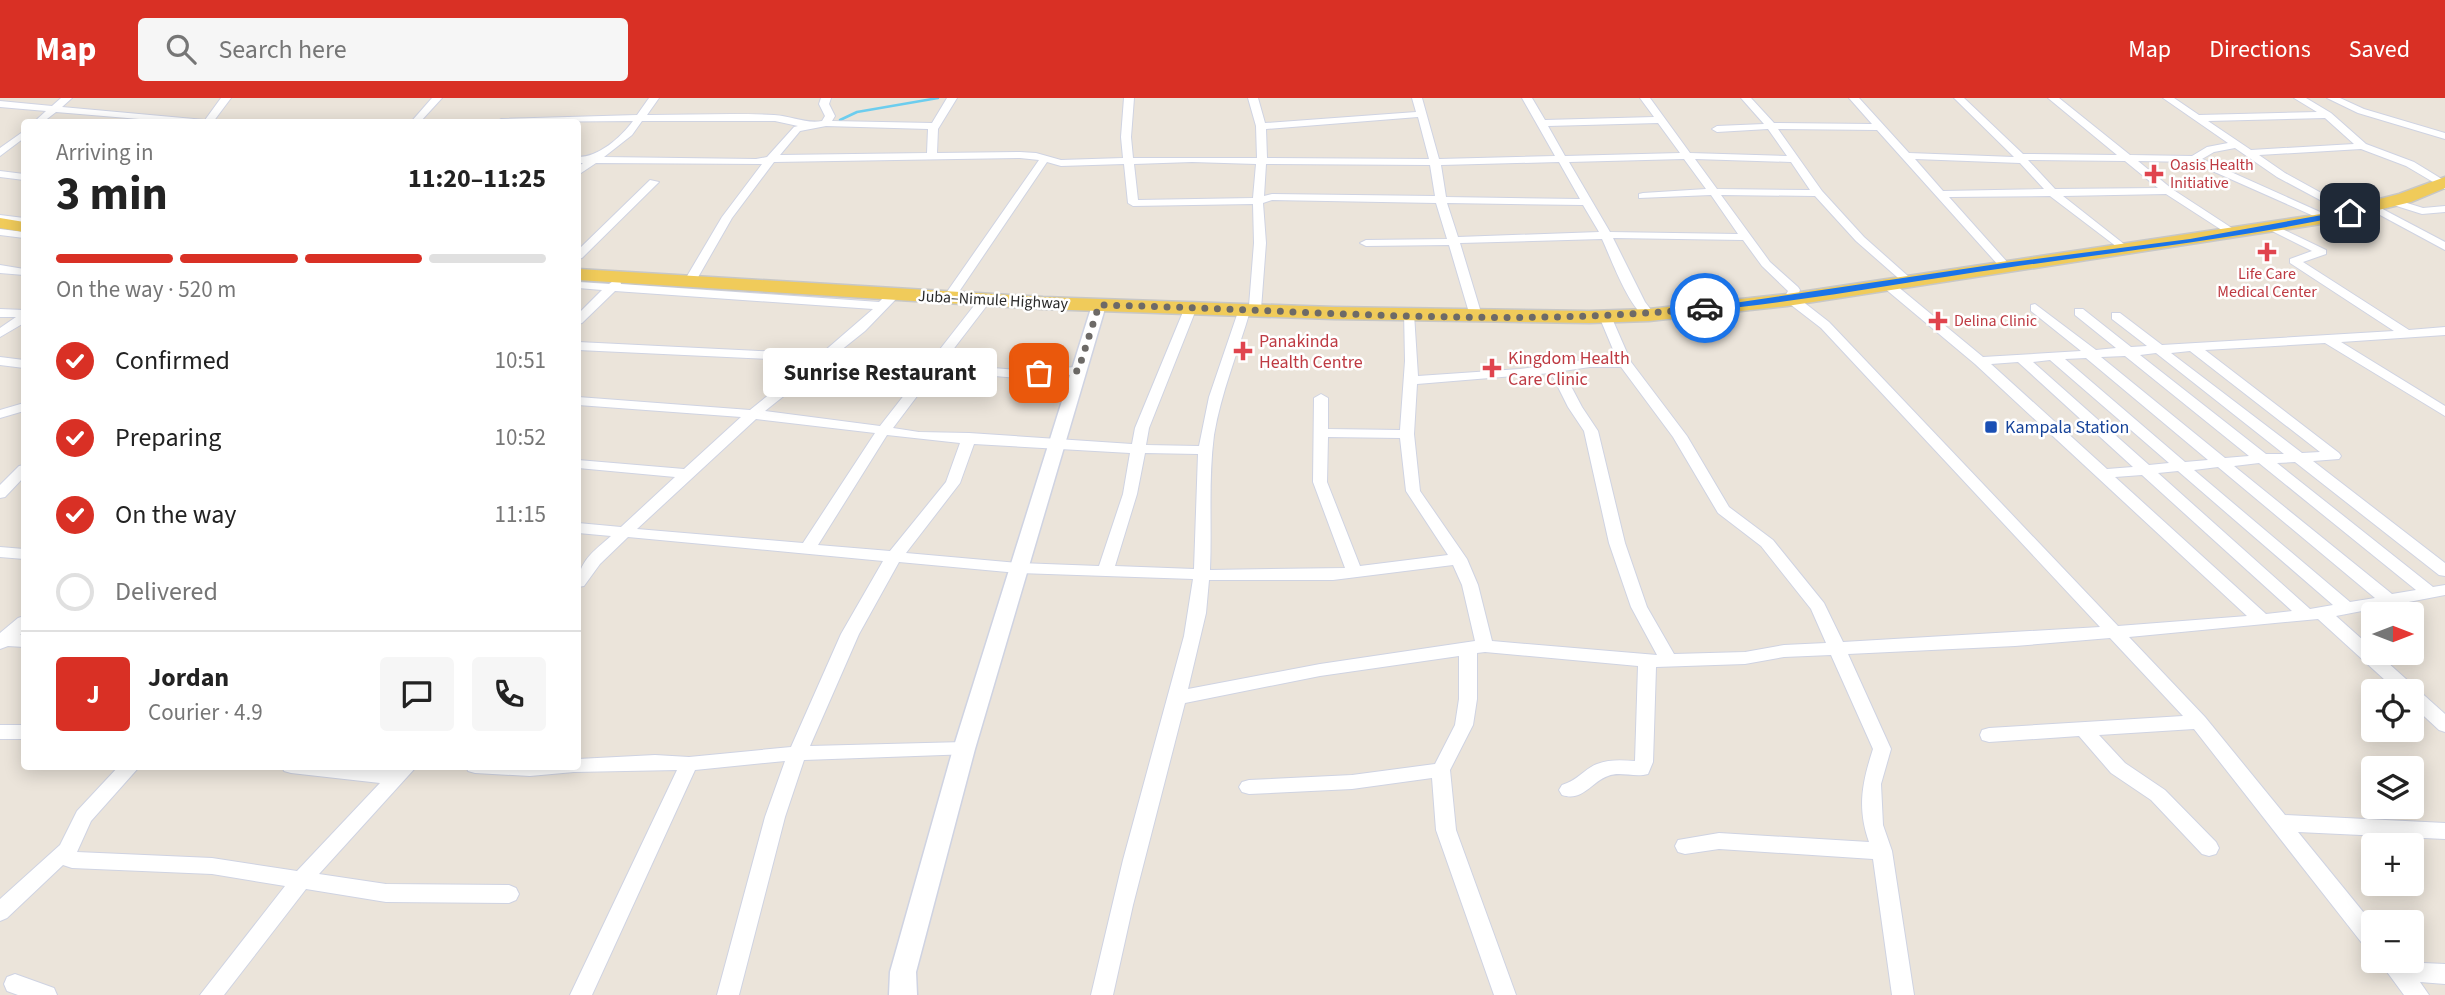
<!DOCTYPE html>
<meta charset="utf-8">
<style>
:root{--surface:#fff;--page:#f6f6f6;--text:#222;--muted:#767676;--line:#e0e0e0;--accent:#d93025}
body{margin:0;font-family:"Source Sans 3",sans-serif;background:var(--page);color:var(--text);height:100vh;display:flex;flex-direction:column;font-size:26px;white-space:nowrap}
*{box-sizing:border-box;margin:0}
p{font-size:23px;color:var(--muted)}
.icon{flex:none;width:38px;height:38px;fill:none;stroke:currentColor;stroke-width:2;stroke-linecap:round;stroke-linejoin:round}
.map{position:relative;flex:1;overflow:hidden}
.drawer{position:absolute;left:21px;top:21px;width:560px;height:651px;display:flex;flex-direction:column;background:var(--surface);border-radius:7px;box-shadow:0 4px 18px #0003}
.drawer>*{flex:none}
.needle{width:46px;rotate:90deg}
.fabs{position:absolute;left:2361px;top:504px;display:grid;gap:14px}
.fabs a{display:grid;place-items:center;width:63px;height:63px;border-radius:7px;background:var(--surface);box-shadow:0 4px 18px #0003;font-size:35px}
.pin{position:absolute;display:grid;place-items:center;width:60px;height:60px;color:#fff;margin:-30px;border-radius:14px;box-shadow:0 4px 10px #0006}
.courier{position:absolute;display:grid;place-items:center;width:70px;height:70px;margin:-35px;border:5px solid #1a73e8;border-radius:50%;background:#fff;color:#222;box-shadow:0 2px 9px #0007}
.bubble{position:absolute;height:49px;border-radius:7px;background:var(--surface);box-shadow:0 4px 18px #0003;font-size:23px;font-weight:700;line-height:49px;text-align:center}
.head em{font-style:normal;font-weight:700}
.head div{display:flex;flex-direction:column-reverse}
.head{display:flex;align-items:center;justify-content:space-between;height:119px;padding:0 35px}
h1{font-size:46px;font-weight:700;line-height:52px}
.bar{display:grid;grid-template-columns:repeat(4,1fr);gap:10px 7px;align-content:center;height:84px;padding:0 35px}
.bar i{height:9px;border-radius:5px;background:var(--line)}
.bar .on{background:var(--accent)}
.bar p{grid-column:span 4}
.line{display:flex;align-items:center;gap:18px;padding:0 35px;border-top:2px solid var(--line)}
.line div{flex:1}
.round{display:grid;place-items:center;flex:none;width:74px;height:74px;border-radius:7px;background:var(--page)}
ol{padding:0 35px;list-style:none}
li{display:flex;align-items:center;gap:21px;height:77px}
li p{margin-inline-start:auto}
li .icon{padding:7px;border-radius:50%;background:var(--accent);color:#fff;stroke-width:4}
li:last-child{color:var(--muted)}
li i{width:38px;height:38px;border:4px solid var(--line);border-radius:50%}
header{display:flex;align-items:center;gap:42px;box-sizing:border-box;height:98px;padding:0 35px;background:var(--accent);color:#fff}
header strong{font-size:33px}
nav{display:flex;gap:38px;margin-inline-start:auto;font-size:24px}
.search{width:490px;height:63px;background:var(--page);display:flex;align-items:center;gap:18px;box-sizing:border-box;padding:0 24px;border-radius:7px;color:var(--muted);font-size:26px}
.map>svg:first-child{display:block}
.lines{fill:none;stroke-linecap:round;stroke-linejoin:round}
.stream{stroke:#6ccdee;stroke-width:2.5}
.minor-casing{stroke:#cfd3e2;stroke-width:2}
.tertiary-casing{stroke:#cfd3e2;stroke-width:3}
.primary-casing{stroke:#c7c7c7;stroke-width:3}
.minor{fill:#fff;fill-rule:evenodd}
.tertiary{fill:#fff;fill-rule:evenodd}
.primary{fill:#f0cb5a;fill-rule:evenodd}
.route{fill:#1a73e8}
.done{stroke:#6d6a67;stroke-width:7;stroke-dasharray:0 12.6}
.health-dot{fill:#e0444e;stroke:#fff;stroke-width:2.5}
.transit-dot{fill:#1a4fb4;stroke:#fff;stroke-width:2.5}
.labels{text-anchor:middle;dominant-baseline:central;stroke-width:5;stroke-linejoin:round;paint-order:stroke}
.far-health-label{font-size:16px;fill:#be3a42;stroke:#fff;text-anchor:start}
.far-street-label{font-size:16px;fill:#292929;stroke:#fff}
.health-label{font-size:18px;fill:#be3a42;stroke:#fff;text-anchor:start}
.transit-label{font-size:18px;fill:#164399;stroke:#fff;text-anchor:start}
</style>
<header>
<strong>Map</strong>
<div class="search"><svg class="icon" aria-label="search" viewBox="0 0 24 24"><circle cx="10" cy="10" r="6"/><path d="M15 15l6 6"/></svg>Search here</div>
<nav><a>Map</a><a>Directions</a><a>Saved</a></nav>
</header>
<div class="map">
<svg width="2445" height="897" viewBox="0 0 2445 897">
<rect width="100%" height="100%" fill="#ebe4da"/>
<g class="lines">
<path class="stream" d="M840,22L857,14L938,0"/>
<g class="minor-casing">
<path id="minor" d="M61,0H72L62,9L205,22L221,0H231L213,24H175L56,14L43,24H34L46,13L0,9V3L52,8Z
M432,0H442L420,24H411Z
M649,0H659L647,17C689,17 732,15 774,17C792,18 806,26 822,23L825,18L819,6L821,0H831L829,6L835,18L832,23L932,25L947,0H957L938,31L937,55L1020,54L1036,55L1061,62L1123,60L1121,39L1124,0H1134L1131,39L1133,60H1257L1256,28L1248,0H1258L1265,25L1416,14L1412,0H1422L1439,61L1555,58L1522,0H1532L1545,22L1654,19L1640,0H1650L1690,55L1787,58L1768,31L1717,34L1712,31L1717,28L1764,26L1741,0H1751L1774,25L1872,26L1849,0H1859L1909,55L2014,59L1954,0H1964L2023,56L2117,57L2048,0H2059L2130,57L2192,58L2207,49L2228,45L2163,0H2174L2199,17L2317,14L2294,0H2306L2331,15L2366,46L2414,64L2445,83V91L2406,68L2361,51L2259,57L2285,75L2354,113L2355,115L2350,118L2277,79L2235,50L2214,54L2202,61L2329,118L2330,120L2325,123L2192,64L2138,63L2172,91L2241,136L2231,138L2166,96L2063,98L2129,150V154L2125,155L2050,98L1949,99L2008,165V169H2000L1877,32L1778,31L1822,93L1864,139L1909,179V185L1905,186L1856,143L1815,98L1721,97L1770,164L1798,189L1800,192L1797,199L1829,224L2118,528L2247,518L1975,266L1883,189V183H1891L1983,259L2081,253L2031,213V207L2035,206L2096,252L2116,250L2075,217V211H2083L2131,249L2147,248L2112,221V215H2120L2162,247L2394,233L2290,165V161L2312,153L2270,132V128L2274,127L2326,152V156L2303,164L2409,232L2445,229V237L2341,244L2445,308V318L2325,245L2205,252L2339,355L2341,358L2339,361L2313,363L2445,465V478L2439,477L2295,364L2277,365L2433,489L2445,487V497L2336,518L2373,551V555H2377L2445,616V634L2439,632L2412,607V593H2397L2318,521L2129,539L2205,619L2285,717L2445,725V741L2298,734L2373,826V851L2365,849L2194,631L2099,637L2125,665L2165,692L2216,744L2219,750L2216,756L2209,758L2202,756L2151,702L2111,675L2079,638L1989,644L1982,642L1980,637L1982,632L1989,630L2183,618L2110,540L2015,548L1848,556L1891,651L1881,686L1883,727L1892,753L1914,897H1892L1873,761L1719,751L1685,756L1678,754L1675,748L1678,742L1719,735L1869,744C1857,710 1862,685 1873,651L1831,557L1784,559L1745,566L1656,569L1653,664L1648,676C1635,680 1620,673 1608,678C1591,684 1583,704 1562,697L1559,692L1562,687C1575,683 1580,676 1591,669C1604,661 1620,662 1635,663L1638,568L1485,554L1477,555V601L1473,627L1450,672L1456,732L1516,897H1494L1436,732L1432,680L1352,691L1249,696L1242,694L1239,689L1242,684L1249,682L1352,677L1435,666L1455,627L1459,601V558L1320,578L1185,605L1133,807L1113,897H1091L1123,762L1184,538L1193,481L1019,475L899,464L859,536L810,648L964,644L971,646L973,651L971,656L804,662L785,719L739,897H717L765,719L785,663L695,672L592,897H570L677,672L574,674L530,678L475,675L468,673L466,668H578V661L655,657L689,659L791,649L841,536L883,463L628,439L600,466L584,488L578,489C578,463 593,454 611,438L578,435V425L621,429L675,379L578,370V362L684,371L741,319L578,307V299L750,312L811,263L578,252V244L821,256L873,211L615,193L582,225L578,226V216L602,192L578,190V184L609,186L616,181L620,182L621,186L879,204L889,194H897V200L865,233L765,313L880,328L980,200H988V206L942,266L1019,272L1078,269L1083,270V276L1019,280L936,273L893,330L919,334L969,335L1132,346L1135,330L1185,209L1191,205L1197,209L1149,330L1146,347L1199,348L1209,299L1239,211L1241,208H1249L1254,145L1253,106L1133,108L1128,105L1124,66L1061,68L1047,64L952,204H944L942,201L1039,62L1020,60L774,64L732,120L693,188H685L683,185L722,119L762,66L596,65L578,77V69L583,65H578V59C599,59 620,40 633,23L496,24L501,21L637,17ZM1418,19L1429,61L1267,60L1266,31ZM2325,20L2354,46L2251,52L2208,23ZM642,23H775L798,28L794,29L767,59L756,61L604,59L632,37ZM1658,25L1680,55L1565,58L1548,28ZM826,28L928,31L927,55L780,57L800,33ZM1684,61L1706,91L1643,95L1639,96V100L1711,97L1738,136L1610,134L1569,64ZM1695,61L1791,64L1810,92L1717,91ZM1915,61L2020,65L2044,91L1943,93ZM2028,62L2125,63L2158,90L2055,91ZM1192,64L1256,66L1253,100L1138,102L1134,66ZM1559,64L1580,101L1446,99L1441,67ZM1266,66L1430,67L1435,98L1272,96L1264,98ZM1272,102L1436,105L1447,141L1366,142L1360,145L1366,148L1449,147L1470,218L1476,222L1482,218L1460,145L1602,141C1611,160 1630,214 1649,221L1655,217L1645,204L1613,140L1743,142L1762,168L1788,193L1784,200L1786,203L1821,230L2100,529L1843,544L1824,505L1773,442L1729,409L1687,338L1631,264L1611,218L1605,214L1599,218L1617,261H1590L1520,271L1418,278L1414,216L1408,212L1404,213L1405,263L1400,332L1328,331V300L1321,296L1314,300L1313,384L1345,470L1210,472C1212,427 1208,382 1214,337C1221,295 1238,254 1250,213L1255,215L1261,211L1266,145L1263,105ZM1447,105L1583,107L1599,134L1458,139ZM2190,253L2320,354L2302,355L2171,255ZM2156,255L2284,356H2266L2140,257ZM2125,258L2249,358L2225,360L2101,259ZM2086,260L2208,362L2185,364L2065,261ZM2050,262L2169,365L2149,367L2033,264ZM2018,264L2133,369L2107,371L1991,266ZM1590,269H1621L1673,339L1718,415L1761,448L1811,511L1826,545L1784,547L1745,554L1674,556L1647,509L1625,445L1598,333L1582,309L1563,273ZM1551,275L1568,309L1584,333L1609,445L1631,509L1657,557L1492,543L1478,487L1467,461L1420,393L1414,336L1417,286ZM756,321L875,335L803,445L637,431ZM887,337L960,345L946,384L890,453L818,447ZM1328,339L1400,340L1406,393L1448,457L1360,468L1327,384ZM974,346L1130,355L1123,396L1099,468L1019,465L906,455L960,385ZM1145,355L1198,356L1194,471L1115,468L1137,396ZM2259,365L2416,492L2392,496L2234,368ZM2218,369L2375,500L2350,504L2194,372ZM2178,373L2333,507L2310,511L2158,375ZM2142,377L2292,513L2266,516L2115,379ZM1453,467L1462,487L1475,543L1320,566L1188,591L1206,515L1209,482H1333Z
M2327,0H2340L2364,11L2445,35V41L2358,15Z
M24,33V40L0,58V50Z
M0,73L24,76V82L0,79Z
M650,82L659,84L582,160L578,161V152Z
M2391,100L2423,110L2445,108V114L2422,116L2387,105L2386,103Z
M2373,106L2445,144V152L2369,111L2368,109Z
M0,117L24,120V126L0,123Z
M0,131L24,134V140L0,137Z
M0,167L24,171V177L0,175Z
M0,211L24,212V225L0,239V230L16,219H0Z
M0,259L24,262V270L0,267Z
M24,305V313L0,320V312Z
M24,367V379L5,399L0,400V387L19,368Z
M0,449L24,451V461L0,459Z
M24,518V533L20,537H24V549L8,548L0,551V535L18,520Z
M0,627H24V641H0Z
M119,668H140L91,723L77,754L212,760L297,773L380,685L291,675L284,673L282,668H359L392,672L396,668H417L319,776L386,786L509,787L516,790L519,796L516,802L509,805L386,804L306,791L224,897H200L285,788L212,776L72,770L63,767L7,820L0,823V801L60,747L77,713Z
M2379,863L2445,866V886L2420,884L2429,897H2404Z
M15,876L54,890L57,897H18L7,893L4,886L7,879Z"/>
</g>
<g class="tertiary-casing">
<path id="tertiary" d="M1099,203L1106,207L975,651L916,874L917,897H889L890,874L953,651L1092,207Z"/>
</g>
<g class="primary-casing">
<path id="primary" d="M2445,79V90L2411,104L2321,126L1787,208L1649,223L1589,225L1333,221L1043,211L578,182V171L1043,199L1333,209L1589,213L1649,211L1787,196L2321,116L2399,96Z
M0,120L24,124V134L0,130Z"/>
</g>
<use href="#minor" class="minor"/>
<use href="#tertiary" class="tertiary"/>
<use href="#primary" class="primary"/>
</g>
<path class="route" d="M2350,112L2352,116C2238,141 2121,153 2005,170C1905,184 1806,203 1705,213L1700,210L2004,165L2190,141Z"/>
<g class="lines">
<path class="done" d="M1039,275L1078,273L1099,207C1300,211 1504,231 1705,210"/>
</g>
<g class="health-dot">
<path d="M2150.5 65.5h7v7h7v7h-7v7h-7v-7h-7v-7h7z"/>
<path d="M2263.5 143.5h7v7h7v7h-7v7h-7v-7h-7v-7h7z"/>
<path d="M1934.5 212.5h7v7h7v7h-7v7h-7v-7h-7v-7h7z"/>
<path d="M1239.5 242.5h7v7h7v7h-7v7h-7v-7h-7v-7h7z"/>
<path d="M1488.5 259.5h7v7h7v7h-7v7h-7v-7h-7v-7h7z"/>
</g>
<rect class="transit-dot" x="1984" y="322" width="14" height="14" rx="3.5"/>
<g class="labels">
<g class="far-health-label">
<text x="2170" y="67">Oasis Health<tspan x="2170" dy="18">Initiative</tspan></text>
<text x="2267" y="176" text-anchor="middle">Life Care<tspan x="2267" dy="18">Medical Center</tspan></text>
<text x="1954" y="223">Delina Clinic</text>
</g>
<g class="far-street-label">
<text transform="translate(993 202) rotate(3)">Juba–Nimule Highway</text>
</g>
<g class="health-label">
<text x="1259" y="243">Panakinda<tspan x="1259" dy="21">Health Centre</tspan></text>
<text x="1508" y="260">Kingdom Health<tspan x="1508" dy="21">Care Clinic</tspan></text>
</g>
<g class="transit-label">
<text x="2005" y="329">Kampala Station</text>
</g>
</g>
</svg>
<div class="fabs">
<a><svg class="needle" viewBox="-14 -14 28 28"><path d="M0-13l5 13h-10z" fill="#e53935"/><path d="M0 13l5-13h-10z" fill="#767676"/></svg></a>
<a><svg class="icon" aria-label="locate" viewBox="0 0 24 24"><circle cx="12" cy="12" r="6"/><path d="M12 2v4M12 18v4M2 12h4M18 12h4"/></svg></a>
<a><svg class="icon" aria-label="layers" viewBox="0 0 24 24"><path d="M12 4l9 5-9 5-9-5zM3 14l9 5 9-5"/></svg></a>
<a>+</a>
<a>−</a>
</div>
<div class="pin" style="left:1039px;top:275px;background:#ea580c"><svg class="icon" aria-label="bag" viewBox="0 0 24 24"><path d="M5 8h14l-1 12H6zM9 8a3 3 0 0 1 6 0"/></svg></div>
<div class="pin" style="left:2350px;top:115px;background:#1f2937"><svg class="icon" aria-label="home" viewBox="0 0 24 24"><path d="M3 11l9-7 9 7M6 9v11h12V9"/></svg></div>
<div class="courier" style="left:1705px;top:210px"><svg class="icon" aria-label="car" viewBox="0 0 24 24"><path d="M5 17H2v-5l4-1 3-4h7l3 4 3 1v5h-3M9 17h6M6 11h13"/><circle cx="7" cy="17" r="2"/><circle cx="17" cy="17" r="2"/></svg></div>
<div class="bubble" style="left:763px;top:250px;width:234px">Sunrise Restaurant</div>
<section class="drawer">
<div class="head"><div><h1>3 min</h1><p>Arriving in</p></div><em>11:20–11:25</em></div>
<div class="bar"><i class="on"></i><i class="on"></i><i class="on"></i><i></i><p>On the way · 520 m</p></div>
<ol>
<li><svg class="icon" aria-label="check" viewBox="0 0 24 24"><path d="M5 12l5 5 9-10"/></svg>Confirmed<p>10:51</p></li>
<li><svg class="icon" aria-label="check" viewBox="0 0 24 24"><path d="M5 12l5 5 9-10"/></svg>Preparing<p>10:52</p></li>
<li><svg class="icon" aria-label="check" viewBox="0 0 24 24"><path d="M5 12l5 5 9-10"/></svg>On the way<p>11:15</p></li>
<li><i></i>Delivered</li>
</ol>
<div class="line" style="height:126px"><b class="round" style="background:var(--accent);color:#fff">J</b><div><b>Jordan</b><p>Courier · 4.9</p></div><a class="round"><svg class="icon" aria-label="chat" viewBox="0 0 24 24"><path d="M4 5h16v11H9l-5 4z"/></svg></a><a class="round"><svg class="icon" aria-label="phone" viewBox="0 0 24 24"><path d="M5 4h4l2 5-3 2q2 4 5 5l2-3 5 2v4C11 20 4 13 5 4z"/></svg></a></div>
</section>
</div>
